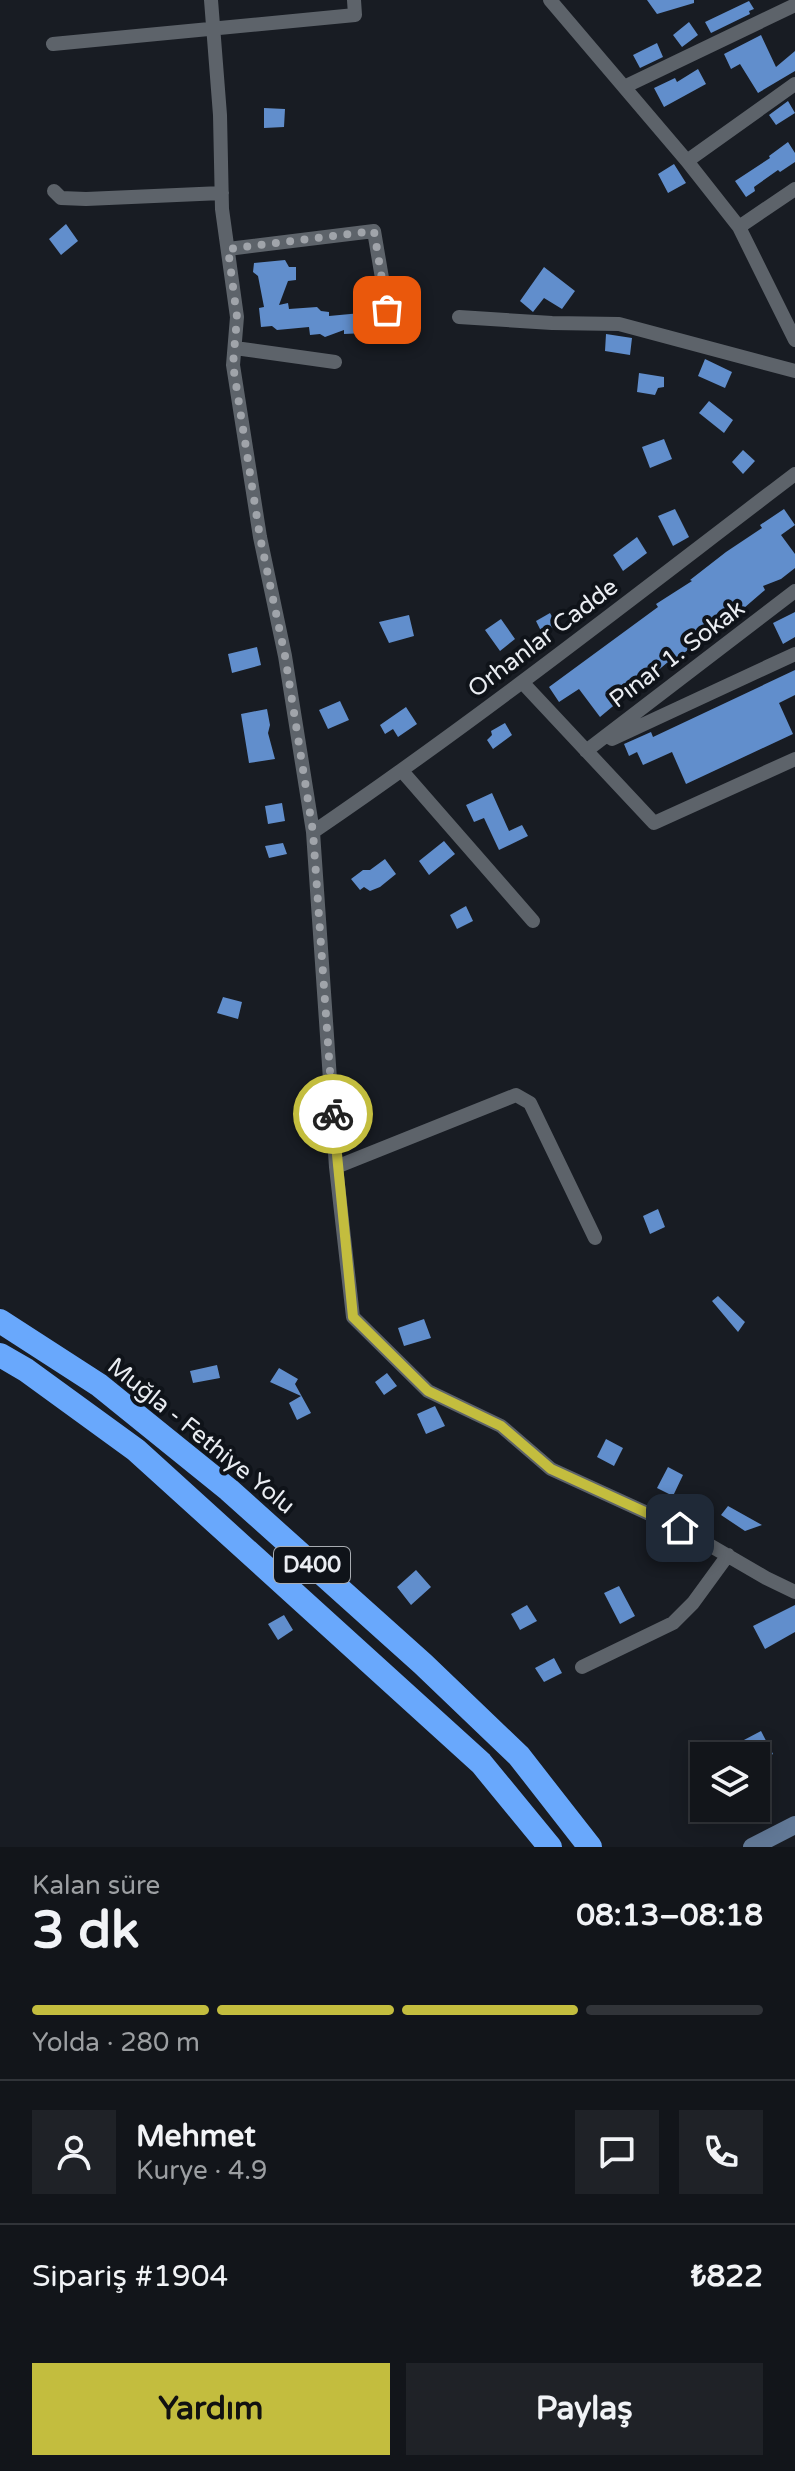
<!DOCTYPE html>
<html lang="tr">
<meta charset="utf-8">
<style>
:root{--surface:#12151a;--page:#1f2227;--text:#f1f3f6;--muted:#9c9fa2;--line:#313439;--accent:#c3bd3e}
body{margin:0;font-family:"Varela Round",sans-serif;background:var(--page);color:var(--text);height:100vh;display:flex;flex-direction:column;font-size:30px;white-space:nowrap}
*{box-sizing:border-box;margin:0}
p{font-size:26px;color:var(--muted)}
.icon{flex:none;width:44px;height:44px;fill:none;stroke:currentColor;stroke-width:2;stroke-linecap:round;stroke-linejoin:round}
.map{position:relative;height:1847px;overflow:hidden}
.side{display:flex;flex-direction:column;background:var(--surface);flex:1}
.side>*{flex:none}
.buttons{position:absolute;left:690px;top:1742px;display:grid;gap:16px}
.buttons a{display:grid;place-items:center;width:80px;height:80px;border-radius:0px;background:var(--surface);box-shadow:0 4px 20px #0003,0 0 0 2px var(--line);font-size:40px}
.pin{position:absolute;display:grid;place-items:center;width:68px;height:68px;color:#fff;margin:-34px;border-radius:16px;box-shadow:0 4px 12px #0006}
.courier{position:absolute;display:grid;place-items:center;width:80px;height:80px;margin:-40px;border:6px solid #c3bd3e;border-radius:50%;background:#fff;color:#222;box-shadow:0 2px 10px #0007}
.summary em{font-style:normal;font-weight:800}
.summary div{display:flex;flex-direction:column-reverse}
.summary{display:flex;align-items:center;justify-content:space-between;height:136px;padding:0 32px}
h1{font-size:52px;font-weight:800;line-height:60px}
.bar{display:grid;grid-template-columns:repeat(4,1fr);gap:12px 8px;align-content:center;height:96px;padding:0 32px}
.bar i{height:10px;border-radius:6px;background:var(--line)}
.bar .selected{background:var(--accent)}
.bar p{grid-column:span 4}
.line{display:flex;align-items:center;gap:20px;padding:0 32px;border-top:2px solid var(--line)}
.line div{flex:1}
.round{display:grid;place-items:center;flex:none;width:84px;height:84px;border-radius:0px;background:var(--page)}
.cta{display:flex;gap:16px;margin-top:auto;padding:16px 32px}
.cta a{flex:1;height:92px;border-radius:0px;background:var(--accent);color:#111;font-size:32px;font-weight:800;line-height:92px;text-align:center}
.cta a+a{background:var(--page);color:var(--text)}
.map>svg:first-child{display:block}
.building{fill:#618ecc}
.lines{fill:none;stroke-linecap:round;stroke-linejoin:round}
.street{stroke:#5d636a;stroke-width:14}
.secondary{stroke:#617896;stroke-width:18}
.highway{stroke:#69a8fc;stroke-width:24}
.done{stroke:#a0a4aa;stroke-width:8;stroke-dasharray:0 14.4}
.route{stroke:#c3bd3e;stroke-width:10}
.labels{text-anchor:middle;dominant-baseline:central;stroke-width:8;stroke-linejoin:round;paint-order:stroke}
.shield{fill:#0f1319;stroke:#a8acb1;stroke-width:2}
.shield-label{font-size:22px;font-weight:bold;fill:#eaedf2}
.street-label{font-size:24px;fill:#eaedf2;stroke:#0f1319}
</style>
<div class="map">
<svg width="795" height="1847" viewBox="0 0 795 1847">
<rect width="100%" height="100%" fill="#181c23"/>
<path class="building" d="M647,0H694V3L657,14Z
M749,1L754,9L749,11L750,14L711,33L705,22Z
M689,22L698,35L682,47L673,35Z
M761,35L776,67L795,51V71L758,93L740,64L731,69L724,54Z
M657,43L663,57L640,68L633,55Z
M698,69L706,84L664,107L654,88L675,78L677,82Z
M788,101L795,113L776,125L769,115Z
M264,108L285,109L284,127L264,128Z
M788,142L795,153V162L780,172L778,170L754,187L755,191L746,197L735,181L770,158L769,156Z
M674,164L686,183L668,193L658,174Z
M66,224L78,241L61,255L49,239Z
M285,260L289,267H296V280L288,281L279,305L288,303L289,309L317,307L321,311L329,312V316L361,313L365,333L344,334V330L325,337L320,334L310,335L309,327L277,330L272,326L261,327L259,308L264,307L258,276L253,272L254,263Z
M544,267L575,291L562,309L544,298L533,312L520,301Z
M606,334L632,338L630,355L605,351Z
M705,359L732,372L725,388L698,376Z
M639,373L664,377V387L658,388L655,395L637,392Z
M709,401L733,420L724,433L699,413Z
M664,439L672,459L650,468L642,447Z
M743,450L755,461L743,474L732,462Z
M675,509L689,537L673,546L658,516Z
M784,509L795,525L781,535L795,554V568L781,579L763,586L765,590L744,608L725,613L729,618L708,635L689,637L695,644L673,662H668L637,688L621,694L624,697L600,717L579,689L559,702L549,687L658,607L656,604L692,581L690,580L726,552L762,528L760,525Z
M637,537L647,553L623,571L613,555Z
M795,612V637L783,644L773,623Z
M550,613L557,626L542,633L536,621Z
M409,615L414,636L389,643L379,622Z
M501,619L515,639L500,651L485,630Z
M257,647L261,665L232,673L228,654Z
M795,670V695L779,703L793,734L686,784L672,752L643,765L637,752L629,756L624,744L651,732L653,737Z
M340,701L349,720L328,729L319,710Z
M406,707L417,724L398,737L393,729L385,734L380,725Z
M267,709L270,725L268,733L275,759L249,763L241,714Z
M505,723L512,735L493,749L487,740L492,735L491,731Z
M492,793L509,831L522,825L528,836L499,850L484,818L474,822L466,805Z
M282,803L285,821L268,824L265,806Z
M444,841L455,854L429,875L419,861Z
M283,843L287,854L269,858L265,846Z
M385,859L396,874L380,887L370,891L364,887L360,890L351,879L363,870H370Z
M466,906L473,921L457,929L450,915Z
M223,997L242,1002L238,1019L217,1013Z
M658,1209L665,1227L650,1234L643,1216Z
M718,1296L745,1322L738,1332L712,1301Z
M424,1319L431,1338L404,1346L398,1328Z
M217,1365L220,1378L193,1383L190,1371Z
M279,1368L298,1379L295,1384L311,1413L297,1420L289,1403L301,1396L270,1382Z
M387,1373L397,1386L384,1395L375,1382Z
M435,1406L445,1426L426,1434L417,1414Z
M606,1439L623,1448L614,1466L597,1457Z
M668,1467L683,1475L673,1496L657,1488Z
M728,1506L762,1525L745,1531L721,1515Z
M416,1570L431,1587L411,1605L397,1587Z
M619,1586L635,1616L620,1624L604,1593Z
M527,1605L537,1621L520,1630L511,1614Z
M795,1605V1632L765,1649L753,1626Z
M284,1615L293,1630L278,1640L268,1624Z
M554,1658L562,1673L544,1682L535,1668Z
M761,1731L773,1754L756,1763V1756H750L742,1741Z"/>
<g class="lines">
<path class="street" d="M211,0L220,115L222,209L237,317L233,365L260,537L285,656L313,832L336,1167L353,1317L428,1391L501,1426L551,1469L680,1528L766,1578L795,1592
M550,0L687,161L739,227L795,340
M53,44L355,15L354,0
M624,87L795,5
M687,161L795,84
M54,191L61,198L86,199L222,193
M739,227L795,189
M228,249L374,231L392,337
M459,317L552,323L619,324L795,371
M235,348L335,362
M522,682L654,823L795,759
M612,739L795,654
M586,751L795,591
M402,771L533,921
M313,832C479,719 636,595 795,474
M336,1167L516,1095L530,1103L595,1238
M582,1667L673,1623L693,1603L728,1555"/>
<path class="secondary" d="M752,1847L795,1825"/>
<path class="highway" d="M0,1321L99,1385L229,1490L423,1664L519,1756L590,1847
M0,1355L26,1370L136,1450L481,1763L550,1847"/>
</g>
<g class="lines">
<path class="done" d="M333,1114L313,832L285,656L260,537L233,365L237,317L228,249L374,231L387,310"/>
<path class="route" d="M333,1114L353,1317L428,1391L501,1426L551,1469L680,1528"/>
</g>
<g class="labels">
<rect class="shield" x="274" y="1547" width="76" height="36" rx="6"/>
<g class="shield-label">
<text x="312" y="1565">D400</text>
</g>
<g class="street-label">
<text transform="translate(543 638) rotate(-37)">Orhanlar Cadde</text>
<text transform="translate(677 654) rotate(-37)">Pınar 1. Sokak</text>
<text transform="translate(201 1436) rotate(39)">Muğla - Fethiye Yolu</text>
</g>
</g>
</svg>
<div class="buttons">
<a><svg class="icon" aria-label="layers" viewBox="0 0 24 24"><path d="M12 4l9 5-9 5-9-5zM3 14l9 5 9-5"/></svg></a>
</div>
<div class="pin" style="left:387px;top:310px;background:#ea580c"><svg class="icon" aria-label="bag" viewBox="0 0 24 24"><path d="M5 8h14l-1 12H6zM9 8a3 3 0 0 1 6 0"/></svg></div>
<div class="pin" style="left:680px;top:1528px;background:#1f2937"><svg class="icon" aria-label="home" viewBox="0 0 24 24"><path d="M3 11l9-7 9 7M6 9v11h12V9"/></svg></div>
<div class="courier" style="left:333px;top:1114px"><svg class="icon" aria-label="bike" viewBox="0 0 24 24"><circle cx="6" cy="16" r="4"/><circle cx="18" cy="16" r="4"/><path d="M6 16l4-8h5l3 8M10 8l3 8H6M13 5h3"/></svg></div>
</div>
<section class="side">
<div class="summary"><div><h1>3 dk</h1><p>Kalan süre</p></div><em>08:13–08:18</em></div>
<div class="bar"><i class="selected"></i><i class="selected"></i><i class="selected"></i><i></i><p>Yolda · 280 m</p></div>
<div class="line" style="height:144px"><a class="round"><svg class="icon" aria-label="person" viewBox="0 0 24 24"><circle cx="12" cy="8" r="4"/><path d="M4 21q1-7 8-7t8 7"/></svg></a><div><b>Mehmet</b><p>Kurye · 4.9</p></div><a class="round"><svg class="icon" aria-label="chat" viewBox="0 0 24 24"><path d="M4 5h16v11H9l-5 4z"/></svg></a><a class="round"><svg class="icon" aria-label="phone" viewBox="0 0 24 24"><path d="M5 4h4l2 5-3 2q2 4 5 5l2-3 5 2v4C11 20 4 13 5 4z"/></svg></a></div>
<div class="line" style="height:104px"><div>Sipariş #1904</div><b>₺822</b></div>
<div class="cta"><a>Yardım</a><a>Paylaş</a></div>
</section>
